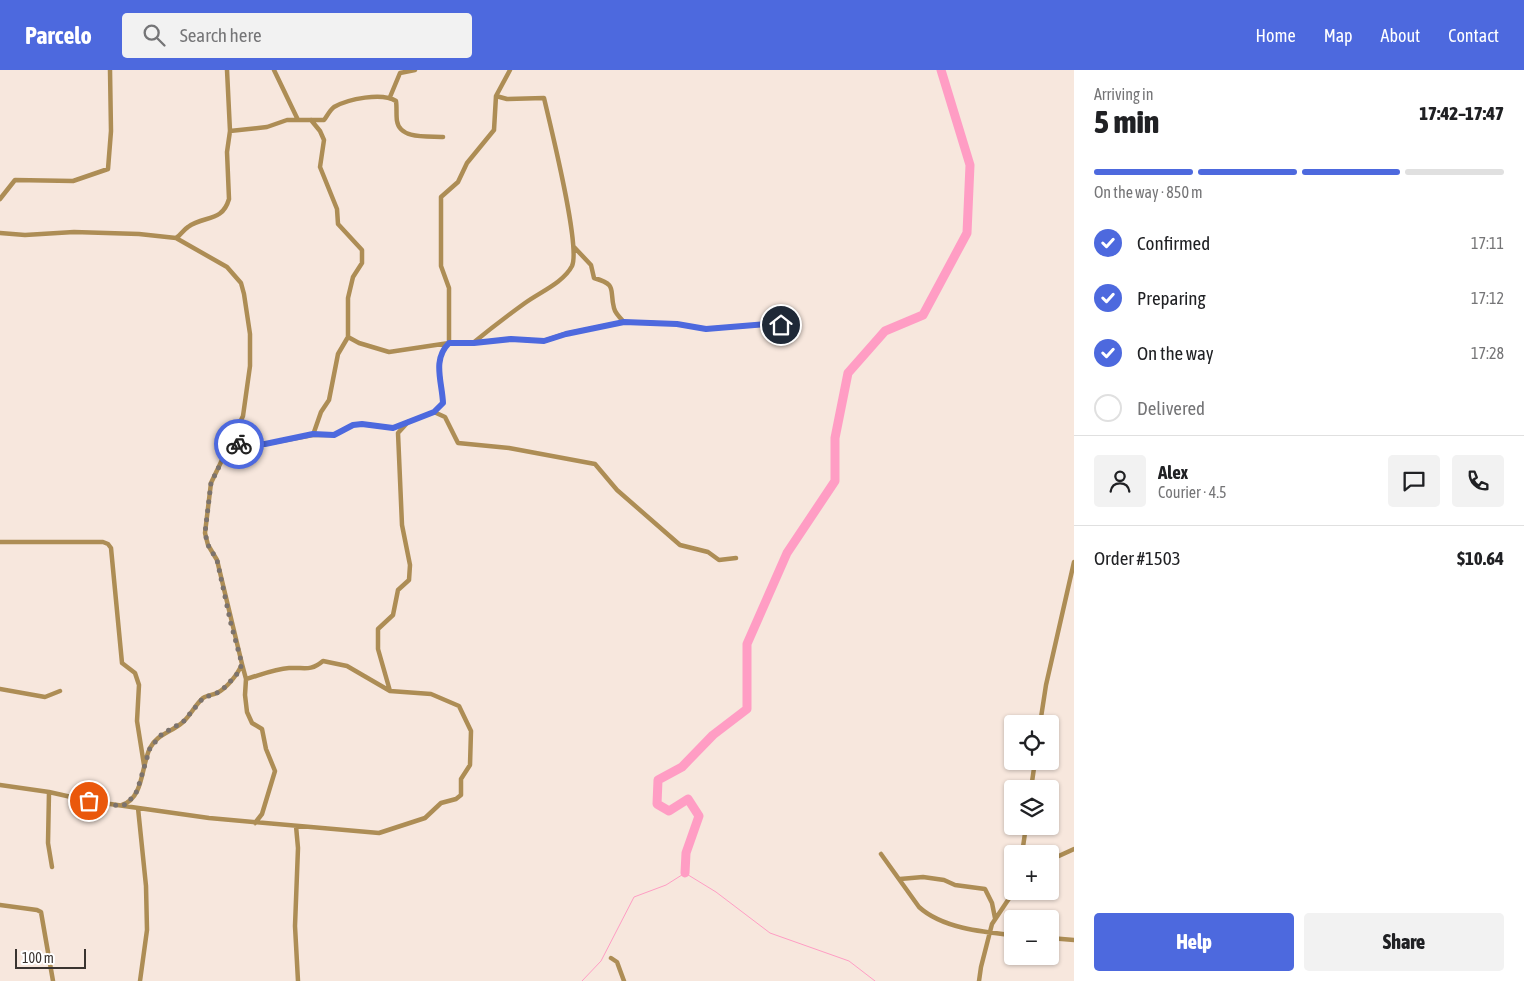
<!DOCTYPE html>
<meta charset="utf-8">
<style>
:root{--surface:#fff;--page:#f2f2f2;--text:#202124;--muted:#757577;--line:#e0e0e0;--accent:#4d69de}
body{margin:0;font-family:"Asap Condensed",sans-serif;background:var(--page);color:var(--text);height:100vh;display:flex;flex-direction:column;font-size:19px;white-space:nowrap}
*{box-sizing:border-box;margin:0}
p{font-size:16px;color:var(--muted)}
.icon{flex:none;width:28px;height:28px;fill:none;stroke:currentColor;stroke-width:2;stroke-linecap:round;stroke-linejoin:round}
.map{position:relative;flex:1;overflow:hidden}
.side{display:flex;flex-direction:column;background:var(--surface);width:450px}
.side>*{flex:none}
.fabs{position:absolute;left:1004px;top:645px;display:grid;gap:10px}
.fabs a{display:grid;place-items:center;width:55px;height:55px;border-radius:5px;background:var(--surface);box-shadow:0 1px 4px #0004;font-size:25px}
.scale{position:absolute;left:15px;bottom:12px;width:71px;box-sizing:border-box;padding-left:5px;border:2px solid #3a3430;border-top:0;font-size:14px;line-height:18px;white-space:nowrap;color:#3a3430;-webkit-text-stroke:4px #fff;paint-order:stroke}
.pin{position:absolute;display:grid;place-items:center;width:42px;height:42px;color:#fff;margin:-21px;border:2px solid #fff;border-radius:50%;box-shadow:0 1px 5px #0007}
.courier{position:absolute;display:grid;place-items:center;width:50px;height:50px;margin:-25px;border:4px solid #4d69de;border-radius:50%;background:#fff;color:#222;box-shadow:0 1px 6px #0007}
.headline em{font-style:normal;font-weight:800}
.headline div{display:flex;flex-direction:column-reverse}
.headline{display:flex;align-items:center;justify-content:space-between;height:85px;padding:0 20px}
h1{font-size:32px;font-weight:800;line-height:38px}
.bar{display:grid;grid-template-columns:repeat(4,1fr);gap:8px 5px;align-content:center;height:60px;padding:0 20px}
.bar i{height:6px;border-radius:4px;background:var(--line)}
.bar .on{background:var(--accent)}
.bar p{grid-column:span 4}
.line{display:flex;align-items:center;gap:12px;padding:0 20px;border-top:1px solid var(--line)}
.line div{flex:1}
.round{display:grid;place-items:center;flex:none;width:52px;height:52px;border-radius:5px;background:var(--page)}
ol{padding:0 20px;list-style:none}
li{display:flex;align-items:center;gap:15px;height:55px}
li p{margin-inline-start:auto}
li .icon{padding:5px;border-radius:50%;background:var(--accent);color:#fff;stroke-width:4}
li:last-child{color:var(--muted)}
li i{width:28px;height:28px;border:2px solid var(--line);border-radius:50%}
.primary-button{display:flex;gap:10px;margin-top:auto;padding:10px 20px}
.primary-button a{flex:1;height:58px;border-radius:5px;background:var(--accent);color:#fff;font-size:20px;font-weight:800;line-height:58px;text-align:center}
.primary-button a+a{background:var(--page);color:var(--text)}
header{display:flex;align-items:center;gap:30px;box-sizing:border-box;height:70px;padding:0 25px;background:var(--accent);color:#fff}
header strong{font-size:24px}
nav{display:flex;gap:28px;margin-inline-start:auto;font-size:18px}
.search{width:350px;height:45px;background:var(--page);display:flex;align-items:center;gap:12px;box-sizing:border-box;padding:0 18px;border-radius:5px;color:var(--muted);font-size:19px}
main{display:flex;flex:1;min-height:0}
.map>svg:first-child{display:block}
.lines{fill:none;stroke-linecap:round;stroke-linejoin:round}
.stream{stroke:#ff9dc4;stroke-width:1}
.river{stroke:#ff9dc4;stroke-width:9}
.minor{stroke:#ad8d55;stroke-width:4.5}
.done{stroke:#7c736d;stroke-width:5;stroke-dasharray:0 9}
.route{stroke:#4d69de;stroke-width:6}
</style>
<header>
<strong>Parcelo</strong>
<div class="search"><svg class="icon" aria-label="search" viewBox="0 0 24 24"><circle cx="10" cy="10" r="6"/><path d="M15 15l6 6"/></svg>Search here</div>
<nav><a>Home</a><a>Map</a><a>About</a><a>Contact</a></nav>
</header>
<main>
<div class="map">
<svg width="1074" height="911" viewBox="0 0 1074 911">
<rect width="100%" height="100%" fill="#f7e7dd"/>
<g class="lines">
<path class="stream" d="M582,911L601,891L634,827L666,815L685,803L716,822L770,863L849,891L875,911"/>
<path class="river" d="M685,803L686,783L699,746L688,729L669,741L657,734L658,710L682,697L713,665L747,639V574L787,483L835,411V368L848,303L885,261L923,245L967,163L970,95L941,0"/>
<path class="minor" d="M274,0L298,50
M390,27L400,3L415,0
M311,50L320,61L324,70L320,97L337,139L338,154L362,180V193L353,207L348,228V267L338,284L329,330L321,342L313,365
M230,61L267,57L287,50H324C327,46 330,40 334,37C348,29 382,22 396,31C397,37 396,45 397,51C400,70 429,66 443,67
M0,129L15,110L73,111L108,99L111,61L110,0
M0,163L25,165L74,162L139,164L176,168L227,197L241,213L244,224L250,264V296L243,346L211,413L205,463L208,475L217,490L242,594C238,604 227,618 217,623C213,625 207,625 203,628C195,635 190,646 183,652C172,662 157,664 150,678C141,696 144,728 122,735
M176,168C181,165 183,160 188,157C204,145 222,153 229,129L227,82L230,61L227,0
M574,177L591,195L594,208C618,215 609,219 614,238C615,243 620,248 624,252
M348,267L359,273L389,282L449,273V218L441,196V127L458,112L467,93L494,60L496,26L510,0
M473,273C490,259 507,246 525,233C540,222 563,213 572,196C581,177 550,54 544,28L507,29L496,26
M434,342L445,347L458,373L509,378L595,394L617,420L680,475L708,482L719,490L736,488
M228,378L240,373L265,374L313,365H334L353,355L362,354L393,358L434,342L443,333C442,310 432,290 449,273H473L511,269L544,271L565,264L624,252L677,254L706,259L768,254L793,256
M0,472H103L108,474L111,478L122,593L135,603L139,615L137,651L144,695
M242,594L246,609L245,625L247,642L252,653L262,659L266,679L275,701L262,744L255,753
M246,609C260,605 275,599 289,598C304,597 310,602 323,591L347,596L390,621
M0,619L45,627L60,621
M1040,654L1046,615L1074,492
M0,715L49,722L89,731L209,748L379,763L425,748L441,733L456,729L461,725V709L470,695L471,661L459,636L431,624L390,621L378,579V559L393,545L398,520L409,510L410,495L402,455L398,363L408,352
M1031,719L1035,691
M49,722L48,773L52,797
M138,738L146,816L147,860L140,911
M296,756L298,778L295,856L298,911
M881,784L919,837C942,858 982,862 1012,865
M1022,784L1026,756
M1050,790L1074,779
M900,809L923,807L944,810L955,815L985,819L992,833L995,848
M0,835L37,840L41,842L53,911
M1050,868L1074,870
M611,888L617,892L624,911
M979,911L981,897L992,854L1014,821"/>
</g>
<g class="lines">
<path class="done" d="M89,731L121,736L127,734L137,721L150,678L162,664L183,652L203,628L217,623L225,617L238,603L242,594L231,554L217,490L208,475L205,463L211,413L228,378L239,374"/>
<path class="route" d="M239,374H265L313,364L334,365L353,355L362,354L393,358L434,342L443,333C442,311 432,290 449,273H474L511,269L544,271L566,264L624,252L677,254L706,259L768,254L781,255"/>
</g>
</svg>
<div class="fabs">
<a><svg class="icon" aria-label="locate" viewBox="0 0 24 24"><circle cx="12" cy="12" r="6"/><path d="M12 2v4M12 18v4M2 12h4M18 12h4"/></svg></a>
<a><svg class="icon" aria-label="layers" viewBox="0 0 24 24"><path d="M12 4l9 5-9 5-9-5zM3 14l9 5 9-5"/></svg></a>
<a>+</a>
<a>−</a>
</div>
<div class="scale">100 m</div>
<div class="pin" style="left:89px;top:731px;background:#ea580c"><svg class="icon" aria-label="bag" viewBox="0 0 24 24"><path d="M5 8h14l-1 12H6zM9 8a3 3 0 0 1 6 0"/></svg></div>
<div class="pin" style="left:781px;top:255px;background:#1f2937"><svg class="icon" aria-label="home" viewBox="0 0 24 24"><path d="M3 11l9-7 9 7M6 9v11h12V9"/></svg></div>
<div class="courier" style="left:239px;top:374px"><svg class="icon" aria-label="bike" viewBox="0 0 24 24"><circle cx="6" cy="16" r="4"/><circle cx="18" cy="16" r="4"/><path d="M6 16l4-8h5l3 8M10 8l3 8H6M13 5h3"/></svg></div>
</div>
<section class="side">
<div class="headline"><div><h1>5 min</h1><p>Arriving in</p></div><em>17:42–17:47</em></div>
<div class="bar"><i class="on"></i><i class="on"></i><i class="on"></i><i></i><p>On the way · 850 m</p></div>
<ol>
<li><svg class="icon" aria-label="check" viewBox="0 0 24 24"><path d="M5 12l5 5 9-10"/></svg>Confirmed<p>17:11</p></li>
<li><svg class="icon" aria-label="check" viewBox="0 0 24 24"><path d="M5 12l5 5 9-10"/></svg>Preparing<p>17:12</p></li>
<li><svg class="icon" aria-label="check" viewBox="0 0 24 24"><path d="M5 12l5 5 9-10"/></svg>On the way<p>17:28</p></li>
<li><i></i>Delivered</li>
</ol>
<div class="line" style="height:90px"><a class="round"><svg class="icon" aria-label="person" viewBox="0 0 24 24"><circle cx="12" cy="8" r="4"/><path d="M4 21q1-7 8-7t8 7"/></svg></a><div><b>Alex</b><p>Courier · 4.5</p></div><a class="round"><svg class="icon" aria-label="chat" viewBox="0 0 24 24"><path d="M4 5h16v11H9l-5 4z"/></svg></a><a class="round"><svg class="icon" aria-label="phone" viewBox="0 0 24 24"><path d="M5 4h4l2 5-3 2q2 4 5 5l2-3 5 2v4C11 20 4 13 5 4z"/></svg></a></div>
<div class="line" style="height:65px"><div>Order #1503</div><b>$10.64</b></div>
<div class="primary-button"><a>Help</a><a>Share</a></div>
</section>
</main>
